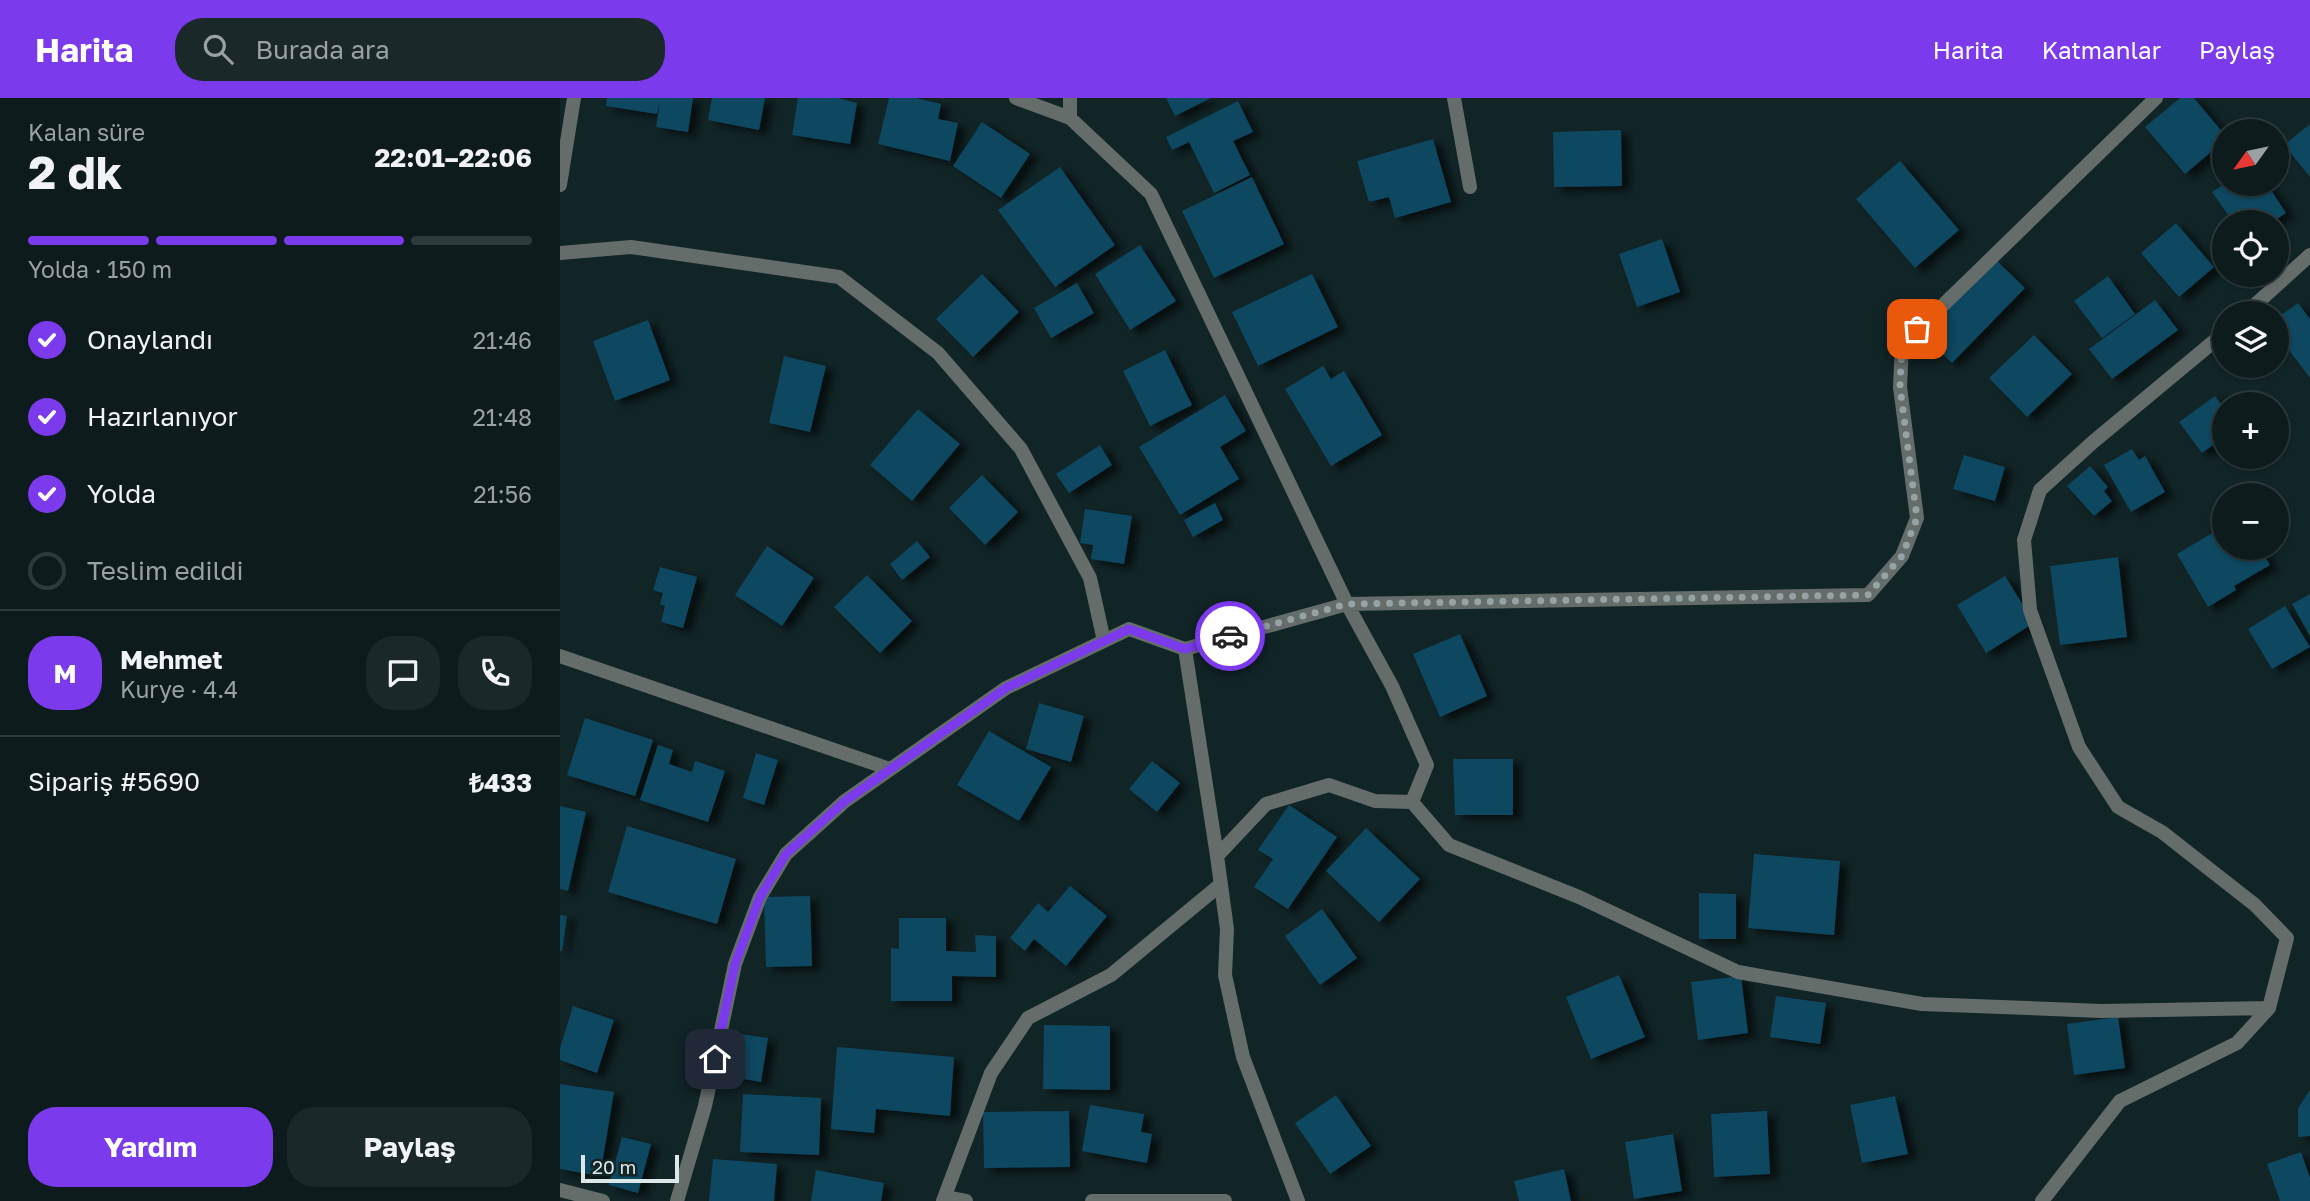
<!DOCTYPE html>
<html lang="tr">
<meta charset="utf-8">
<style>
:root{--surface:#0d1b1c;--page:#1b2829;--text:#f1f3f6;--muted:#9aa1a3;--line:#2d393b;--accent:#7c3aed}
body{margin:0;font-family:"Golos Text",sans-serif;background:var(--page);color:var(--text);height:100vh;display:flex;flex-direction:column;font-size:26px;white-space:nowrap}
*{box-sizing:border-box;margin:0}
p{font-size:23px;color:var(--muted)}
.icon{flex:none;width:38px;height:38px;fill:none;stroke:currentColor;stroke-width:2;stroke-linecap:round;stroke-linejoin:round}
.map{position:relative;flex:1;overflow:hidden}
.side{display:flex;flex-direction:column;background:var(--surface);width:560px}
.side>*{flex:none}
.needle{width:46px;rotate:237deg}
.tools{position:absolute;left:1652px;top:21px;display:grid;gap:14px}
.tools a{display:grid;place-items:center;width:77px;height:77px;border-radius:50%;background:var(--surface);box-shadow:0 2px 5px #0004,0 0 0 2px var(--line);font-size:35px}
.scale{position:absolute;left:21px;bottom:18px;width:98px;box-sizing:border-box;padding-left:7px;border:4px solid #dce7e8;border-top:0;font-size:19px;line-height:24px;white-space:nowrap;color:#dce7e8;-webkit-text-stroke:5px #112426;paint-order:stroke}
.pin{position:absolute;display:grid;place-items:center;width:60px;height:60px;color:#fff;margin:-30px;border-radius:14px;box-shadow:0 4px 10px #0006}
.courier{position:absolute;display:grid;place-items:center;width:70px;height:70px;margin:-35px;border:5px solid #7c3aed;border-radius:50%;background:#fff;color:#222;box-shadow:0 2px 9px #0007}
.head em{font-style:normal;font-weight:700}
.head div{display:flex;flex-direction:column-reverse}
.head{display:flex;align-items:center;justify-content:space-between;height:119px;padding:0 28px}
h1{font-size:46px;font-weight:700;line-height:52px}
.bar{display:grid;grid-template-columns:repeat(4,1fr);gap:10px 7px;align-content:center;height:84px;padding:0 28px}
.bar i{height:9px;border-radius:5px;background:var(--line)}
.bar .on{background:var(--accent)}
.bar p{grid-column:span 4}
.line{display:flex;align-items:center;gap:18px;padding:0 28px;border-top:2px solid var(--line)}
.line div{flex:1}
.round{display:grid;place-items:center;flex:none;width:74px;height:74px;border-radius:28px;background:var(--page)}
ol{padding:0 28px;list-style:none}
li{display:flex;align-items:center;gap:21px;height:77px}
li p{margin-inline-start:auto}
li .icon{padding:7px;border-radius:50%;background:var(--accent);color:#fff;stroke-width:4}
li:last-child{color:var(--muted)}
li i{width:38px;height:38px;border:4px solid var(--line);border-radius:50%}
.action{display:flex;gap:14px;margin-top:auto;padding:14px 28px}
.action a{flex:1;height:80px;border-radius:28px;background:var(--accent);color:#fff;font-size:28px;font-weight:700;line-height:80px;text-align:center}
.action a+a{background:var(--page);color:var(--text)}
header{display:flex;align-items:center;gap:42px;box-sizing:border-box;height:98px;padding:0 35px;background:var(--accent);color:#fff}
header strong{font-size:33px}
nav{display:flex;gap:38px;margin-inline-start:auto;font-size:24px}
.search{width:490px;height:63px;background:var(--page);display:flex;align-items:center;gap:18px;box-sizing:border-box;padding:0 24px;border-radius:28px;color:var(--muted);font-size:26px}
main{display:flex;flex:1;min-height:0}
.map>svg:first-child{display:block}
.building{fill:#0f4660;filter:url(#shadow)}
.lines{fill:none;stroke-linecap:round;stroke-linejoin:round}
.street{stroke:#656d6b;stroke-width:14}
.done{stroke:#95a3a4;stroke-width:7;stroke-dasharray:0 12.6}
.route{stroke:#7c3aed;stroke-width:9}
</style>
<header>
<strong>Harita</strong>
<div class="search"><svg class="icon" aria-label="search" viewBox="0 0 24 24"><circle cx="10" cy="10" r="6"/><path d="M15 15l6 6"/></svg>Burada ara</div>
<nav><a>Harita</a><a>Katmanlar</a><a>Paylaş</a></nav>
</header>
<main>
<section class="side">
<div class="head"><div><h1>2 dk</h1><p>Kalan süre</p></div><em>22:01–22:06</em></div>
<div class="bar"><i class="on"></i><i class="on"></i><i class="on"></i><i></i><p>Yolda · 150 m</p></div>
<ol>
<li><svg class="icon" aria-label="check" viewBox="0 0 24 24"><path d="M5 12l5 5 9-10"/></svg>Onaylandı<p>21:46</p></li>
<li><svg class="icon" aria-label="check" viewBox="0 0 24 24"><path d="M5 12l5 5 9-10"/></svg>Hazırlanıyor<p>21:48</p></li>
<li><svg class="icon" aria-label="check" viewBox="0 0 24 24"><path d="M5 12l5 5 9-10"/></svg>Yolda<p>21:56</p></li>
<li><i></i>Teslim edildi</li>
</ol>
<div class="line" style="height:126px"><b class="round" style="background:var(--accent);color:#fff">M</b><div><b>Mehmet</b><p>Kurye · 4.4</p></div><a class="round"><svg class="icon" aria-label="chat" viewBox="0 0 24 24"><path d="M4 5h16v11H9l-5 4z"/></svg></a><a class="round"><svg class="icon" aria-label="phone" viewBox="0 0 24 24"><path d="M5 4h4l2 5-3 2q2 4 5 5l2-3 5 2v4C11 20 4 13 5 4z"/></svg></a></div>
<div class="line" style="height:91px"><div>Sipariş #5690</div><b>₺433</b></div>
<div class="action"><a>Yardım</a><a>Paylaş</a></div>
</section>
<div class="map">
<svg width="1750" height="1103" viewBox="0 0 1750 1103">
<defs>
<filter id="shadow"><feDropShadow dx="8" dy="4.5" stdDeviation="3.5" flood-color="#0009"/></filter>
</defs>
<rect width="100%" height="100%" fill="#112426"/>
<path class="building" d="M47,0H133L128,34L96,29L100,5L97,16L46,8Z
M152,0H205L199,32L148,22Z
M238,0H278L297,5L290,46L232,37Z
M329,0H356L381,6L378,21L398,25L390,63L318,46Z
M606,0H651L615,18Z
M1620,0H1634L1664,36V43L1625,76L1585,29Z
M678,3L693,34L673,43L690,77L654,95L629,44L612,52L606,39Z
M422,24L470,56L441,100L393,68Z
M1750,26V79L1724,47Z
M1061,32L1062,88L994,89L993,34Z
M873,41L891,104L835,120L829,99L809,104L797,63Z
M1340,63L1399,132L1355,170L1296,101Z
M500,69L555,147L495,189L438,112Z
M692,79L724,146L654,180L622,113Z
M1664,86H1707L1726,115L1712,124H1673L1652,94Z
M1616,125L1654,169L1619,199L1581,155Z
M1102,141L1120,194L1077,209L1059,156Z
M580,147L616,203L570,232L535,176Z
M1435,161L1465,190L1392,265L1362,236Z
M422,176L459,214L413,259L376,221Z
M752,176L778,229L698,268L672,214Z
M1548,178L1575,216L1542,240L1514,203Z
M517,185L534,215L491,240L474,210Z
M1595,202L1618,232L1552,281L1529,251Z
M1738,205L1750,221V280L1717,236V220Z
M88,222L110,282L55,303L33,243Z
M1474,237L1512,276L1467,319L1429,280Z
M605,252L632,307L590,328L563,273Z
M224,258L266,268L250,334L209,325Z
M763,268L771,281L784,273L822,337L771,368L725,291Z
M665,297L686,333L660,349L679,381L620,417L579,349Z
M1655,298L1664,310V339L1642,355L1619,324Z
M358,311L400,346L352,403L310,367Z
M540,347L552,367L509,395L496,376Z
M1572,351L1579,362L1585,358L1605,394L1571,414L1544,367Z
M1404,357L1445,369L1435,403L1393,391Z
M1530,368L1548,389L1544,393L1552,403L1534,418L1507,388Z
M422,377L458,414L425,447L389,410Z
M655,405L663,422L633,439L624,422Z
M525,411L572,418L564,466L531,461L533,447L520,445Z
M1664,428V450H1700L1710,467L1674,488L1676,492L1648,509L1617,456Z
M357,443L370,459L342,482L330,466Z
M207,448L254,480L222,528L175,497Z
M1558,459L1567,539L1500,547L1490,468Z
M100,469L137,479L123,530L101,524L105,508L100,506L103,495L93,492Z
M307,477L352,523L320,555L274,509Z
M1445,478L1474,525L1426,555L1397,507Z
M1750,496V538L1732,506Z
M1725,508L1750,549L1712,571L1688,531Z
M900,536L927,598L880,619L853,556Z
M479,605L524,618L511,664L466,651Z
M25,620L93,642L75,698L7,677Z
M429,633L491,669L459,723L397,687Z
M98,647L113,652L109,666L132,674L135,663L165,673L148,724L80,702Z
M196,655L218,662L204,707L183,700Z
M893,661H953V717H895Z
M592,663L620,685L597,714L569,691Z
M729,707L777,739L728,811L694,789L713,761L698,752Z
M0,708L26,714L8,793L0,791Z
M67,728L176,761L157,826L48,794Z
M806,730L860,781L819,824L766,773Z
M1194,756L1280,763L1274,837L1188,830Z
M510,788L547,818L506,868L474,841L465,853L450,840L478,805L488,814Z
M1139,795L1176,796V841H1139Z
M250,798L252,868L206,869L204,799Z
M762,811L797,860L760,887L725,838Z
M0,817L7,818L2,853H0Z
M339,820H386V853L416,854L415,837L436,838V879L392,878V903H331V850L339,851Z
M1059,877L1085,939L1031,961L1006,899Z
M1181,878L1188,935L1138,942L1131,884Z
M1216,898L1266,905L1260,946L1210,939Z
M13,908L54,922L37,975L0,962V950Z
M1558,919L1565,970L1514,977L1507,926Z
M484,927L550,928V992L483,991Z
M173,935L208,940L201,984L166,978Z
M277,949L394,959L390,1018L316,1011L314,1035L271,1031Z
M0,986L54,994L40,1078L0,1071Z
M1750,992V1038L1738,1039V1010Z
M183,996L261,1000L259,1057L180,1054Z
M776,997L811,1048L770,1076L735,1025Z
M1335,998L1348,1056L1302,1065L1290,1007Z
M530,1007L584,1016L581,1034L592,1036L587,1065L522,1053Z
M509,1013L510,1069L424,1070L423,1014Z
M1207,1013L1210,1076L1154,1079L1151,1016Z
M1113,1036L1122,1093L1074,1101L1065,1044Z
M62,1039L91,1046L78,1095L49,1087Z
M1741,1054L1750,1080V1103H1720L1707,1066Z
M153,1061L217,1066L214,1103H149Z
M1004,1071L1011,1103H959L954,1083Z
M256,1072L324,1085L321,1103H251Z"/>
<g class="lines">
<path class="street" d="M456,0L510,20
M510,0V20L591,96L787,506L832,588L867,667L852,704L815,703L769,687L706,706L657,758L667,831L665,877L683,959L738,1103
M894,0L910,89
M0,87L14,0
M0,155L71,149L279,179L378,255L461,351L530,480L544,543
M1686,215L1750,157
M625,551L657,758
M0,558L330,671
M852,704L889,747L1019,799L1178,874L1362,906L1542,913L1709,910
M0,1092L43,1103
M385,1099L406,1103
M117,1103L145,1008L175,866L200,799L226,756L285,703L446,590L569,531L625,551L787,506L1308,497L1342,458L1357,420L1340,289L1342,247L1596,0
M383,1103L431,975L468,920L551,877L660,787
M532,1103H665
M1482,1103L1560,1003L1677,945L1709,910L1727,840L1695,807L1602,734L1558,709L1519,649L1470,512L1464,442L1480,392L1533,344L1664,235"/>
</g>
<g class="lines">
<path class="done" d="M670,538L787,506L1308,497L1342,458L1357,420L1340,289L1342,247L1357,231"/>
<path class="route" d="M155,961L175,866L200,799L226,756L285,703L446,590L569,531L625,551L670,538"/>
</g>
</svg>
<div class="tools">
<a><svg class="needle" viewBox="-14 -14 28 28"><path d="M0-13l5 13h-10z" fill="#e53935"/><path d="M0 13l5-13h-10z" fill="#9aa1a3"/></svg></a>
<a><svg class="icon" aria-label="locate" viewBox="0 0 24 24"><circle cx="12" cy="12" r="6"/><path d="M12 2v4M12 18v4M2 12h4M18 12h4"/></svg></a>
<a><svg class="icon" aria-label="layers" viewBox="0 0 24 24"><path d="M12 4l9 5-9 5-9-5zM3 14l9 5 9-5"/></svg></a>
<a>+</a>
<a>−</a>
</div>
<div class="scale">20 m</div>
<div class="pin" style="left:1357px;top:231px;background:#ea580c"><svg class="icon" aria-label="bag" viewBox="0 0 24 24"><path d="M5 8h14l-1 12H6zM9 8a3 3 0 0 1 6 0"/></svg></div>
<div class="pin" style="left:155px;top:961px;background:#1f2937"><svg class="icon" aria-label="home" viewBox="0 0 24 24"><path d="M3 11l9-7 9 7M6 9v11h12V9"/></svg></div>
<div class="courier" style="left:670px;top:538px"><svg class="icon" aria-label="car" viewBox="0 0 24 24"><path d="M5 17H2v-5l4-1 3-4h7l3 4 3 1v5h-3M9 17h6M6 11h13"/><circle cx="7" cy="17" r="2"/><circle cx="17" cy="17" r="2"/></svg></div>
</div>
</main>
